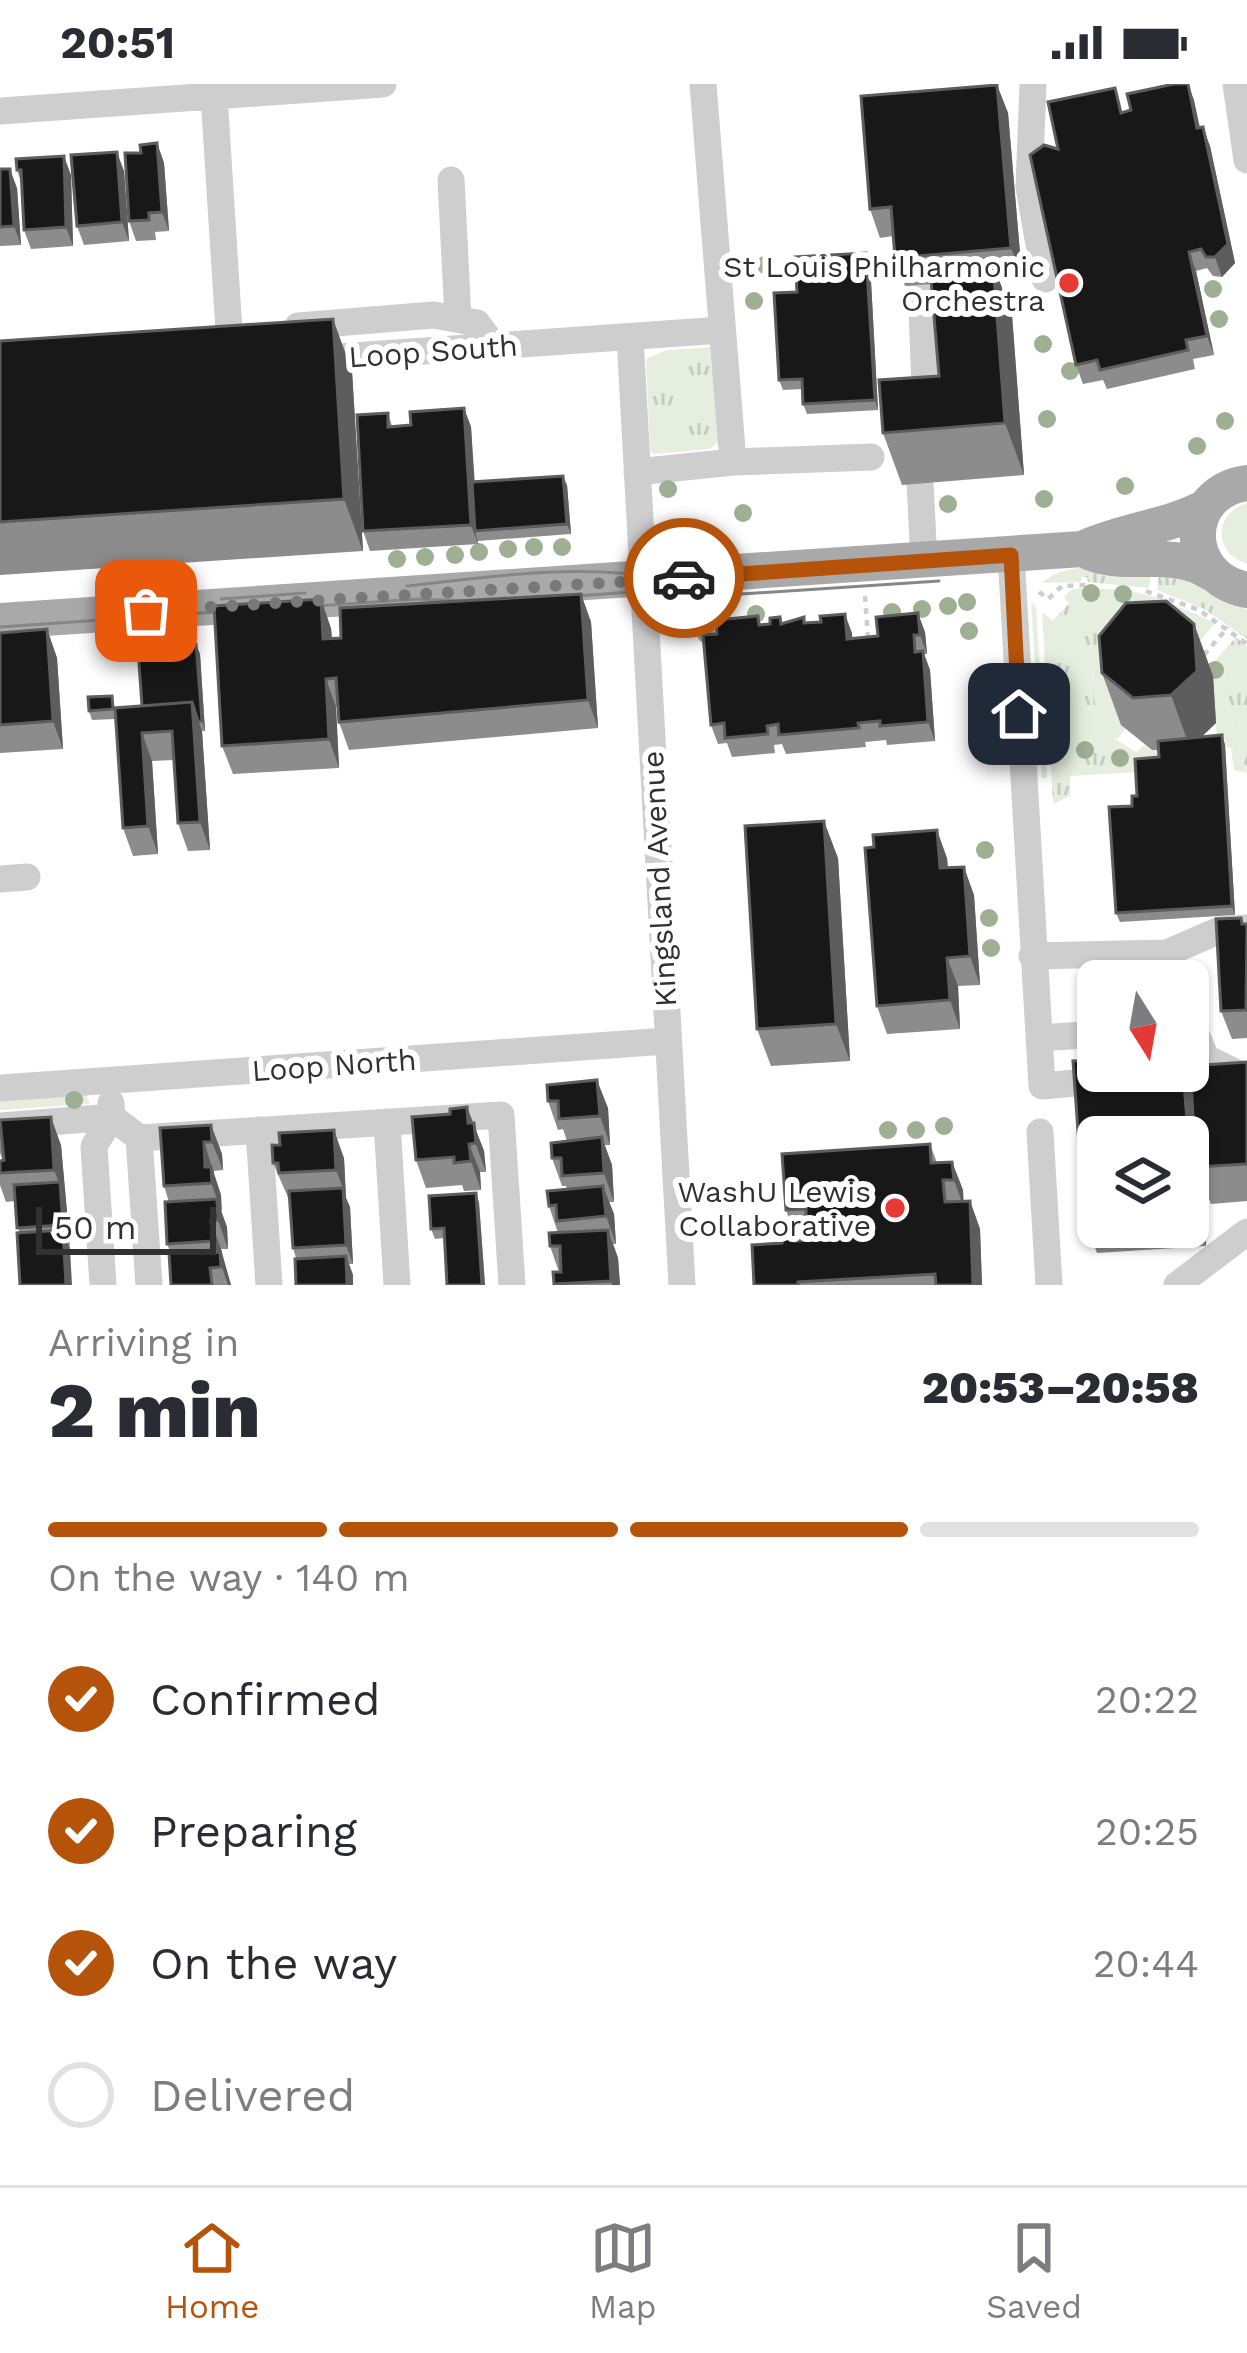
<!DOCTYPE html>
<meta charset="utf-8">
<style>
:root{--surface:#fff;--page:#f7f7f7;--text:#2b2b33;--muted:#7c7c81;--line:#e1e1e2;--accent:#b45309}
body{margin:0;font-family:"Work Sans",sans-serif;background:var(--page);color:var(--text);height:100vh;display:flex;flex-direction:column;font-size:45px;white-space:nowrap}
*{box-sizing:border-box;margin:0}
p{font-size:39px;color:var(--muted)}
.icon{flex:none;width:66px;height:66px;fill:none;stroke:currentColor;stroke-width:2;stroke-linecap:round;stroke-linejoin:round}
.map{position:relative;height:1201px;overflow:hidden}
.details{display:flex;flex-direction:column;background:var(--surface);flex:1}
.details>*{flex:none}
.needle{width:78px;rotate:169deg}
.buttons{position:absolute;left:1077px;top:876px;display:grid;gap:24px}
.buttons a{display:grid;place-items:center;width:132px;height:132px;border-radius:18px;background:var(--surface);box-shadow:0 3px 9px #0004;font-size:60px}
.scale{position:absolute;left:36px;bottom:30px;width:180px;box-sizing:border-box;padding-left:12px;border:6px solid #313131;border-top:0;font-size:33px;line-height:42px;white-space:nowrap;color:#313131;-webkit-text-stroke:9px #fff;paint-order:stroke}
.pin{position:absolute;display:grid;place-items:center;width:102px;height:102px;color:#fff;margin:-51px;border-radius:24px;box-shadow:0 6px 18px #0006}
.courier{position:absolute;display:grid;place-items:center;width:120px;height:120px;margin:-60px;border:9px solid #b45309;border-radius:50%;background:#fff;color:#222;box-shadow:0 3px 15px #0007}
.head em{font-style:normal;font-weight:800}
.head div{display:flex;flex-direction:column-reverse}
.head{display:flex;align-items:center;justify-content:space-between;height:204px;padding:0 48px}
h1{font-size:78px;font-weight:800;line-height:90px}
.bar{display:grid;grid-template-columns:repeat(4,1fr);gap:18px 12px;align-content:center;height:144px;padding:0 48px}
.bar i{height:15px;border-radius:9px;background:var(--line)}
.bar .current{background:var(--accent)}
.bar p{grid-column:span 4}
ol{padding:0 48px;list-style:none}
li{display:flex;align-items:center;gap:36px;height:132px}
li p{margin-inline-start:auto}
li .icon{padding:12px;border-radius:50%;background:var(--accent);color:#fff;stroke-width:4}
li:last-child{color:var(--muted)}
li i{width:66px;height:66px;border:6px solid var(--line);border-radius:50%}
.status{display:flex;justify-content:space-between;align-items:center;height:84px;padding:0 60px;background:var(--surface);direction:ltr}
.status svg{height:33px;fill:currentColor}
.dock{display:flex;justify-content:space-around;align-items:center;height:168px;border-top:3px solid var(--line);background:var(--surface);font-size:33px;color:var(--muted)}
.dock a{display:grid;justify-items:center;gap:6px}
.dock .current{color:var(--accent)}
.map>svg:first-child{display:block}
.grass{fill:url(#grass-tufts)}
.green{fill:#e5eedf}
.lines{fill:none;stroke-linecap:round;stroke-linejoin:round}
.path{stroke:#cecece;stroke-width:4.5;stroke-dasharray:6 6;stroke-linecap:butt}
.minor{stroke:#cecece;stroke-width:27}
.major{stroke:#a9a9a9;stroke-width:36}
.tram{stroke:#868686;stroke-width:3}
.tree{fill:#9eaf94}
.wall{fill:#8c8c8c;fill-rule:evenodd}
.shaded-wall{fill:#5d5d5d}
.building{fill:#181818;stroke:#5d5d5d;stroke-width:3}
.done{stroke:#797979;stroke-width:12;stroke-dasharray:0 21.6}
.route{stroke:#b45309;stroke-width:15}
.poi-dot{fill:#e73a34;stroke:#fff;stroke-width:4.5}
.labels{text-anchor:middle;dominant-baseline:central;stroke-width:12;stroke-linejoin:round;paint-order:stroke}
.poi-label{font-size:30px;fill:#313131;stroke:#fff;text-anchor:end}
.street-label{font-size:30px;fill:#313131;stroke:#fff}
</style>
<div class="status"><b>20:51</b><svg viewBox="0 0 49 12"><path d="M0 12V9h3v3zM5 12V6h3v6zM10 12V3h3v9zM15 12V0h3v12zM26 1h20v11H26zM47 4h2v5h-2z"/></svg></div>
<div class="map">
<svg width="1247" height="1201" viewBox="0 0 1247 1201">
<defs>
<pattern id="grass-tufts" width="24" height="20" patternUnits="userSpaceOnUse" patternTransform="scale(3)"><rect width="24" height="20" fill="#e5eedf"/><path d="M3 7l-1-3M5 7V3M7 7l1-3M15 17l-1-3M17 17v-4M19 17l1-3" fill="none" stroke="#c5cdc0"/></pattern>
</defs>
<rect width="100%" height="100%" fill="#fff"/>
<path class="grass" d="M714,263L721,356L710,365L654,370L650,367L646,275L667,266Z
M1152,482L1149,504L1088,498L1087,493H1081V498L1042,499C1066,476 1120,483 1152,482Z
M1160,483L1247,526V555L1204,525L1157,506Z
M1081,504L1127,506L1159,514L1215,539L1196,562L1116,559L1092,591L1099,645L1136,668L1144,661L1152,666H1162L1163,683L1139,688L1070,692V712L1053,720L1042,528L1053,537L1069,519L1064,513L1072,505Z
M1031,518L1036,523L1047,694H1042Z
M1236,553L1247,563V689L1229,630L1225,589L1214,578Z
M86,1011L90,1020L0,1026V1017Z"/>
<path class="green" d="M1247,419V480C1213,469 1213,430 1247,419Z
M1214,578L1225,589L1229,630L1247,689L1234,686L1231,664L1217,661L1213,592L1206,587Z
M1097,580L1120,600L1125,645L1118,654L1100,658L1095,654C1104,631 1084,603 1097,580Z"/>
<g class="lines">
<path class="path" d="M1146,507L1199,526L1247,560
M1039,508L1048,515L1062,502L1087,501
M865,512L868,554
M1204,571L1228,543"/>
<path class="minor" d="M1033,0L1029,103L1045,195
M1236,0L1247,76
M214,12L229,247
M0,27L383,0
M451,96L458,235
M921,201L926,328
M298,242L434,231L477,239L495,263
M630,253L682,1201
M310,275L722,246
M733,378L871,373
M637,388L733,378L703,0
M920,399L924,477
M1011,471L1042,1002L1132,994V987
M0,795L27,793
M1032,872L1167,869L1220,846L1247,844
M1188,944L1193,943L1206,974L1247,994
M1039,954L1098,950
M0,1004L667,957
M387,1038L397,1201
M0,1042L112,1033L139,1054L501,1031L512,1201
M259,1046L269,1201
M1040,1048L1049,1201
M139,1054L149,1201
M103,1201L94,1062L112,1033L111,1019
M1177,1201L1247,1148"/>
<path class="major" d="M1247,399C1181,408 1182,494 1247,506
M1091,469C1131,484 1173,463 1211,489
M0,537L1082,465C1122,446 1166,444 1206,423"/>
<path class="tram" d="M407,502C496,492 580,479 669,495
M551,514L644,507L726,511L939,497
M221,515L305,509
M287,524L419,515L485,518
M0,543L245,526"/>
</g>
<g class="tree">
<circle cx="765" cy="181" r="9"/>
<circle cx="1213" cy="205" r="9"/>
<circle cx="754" cy="217" r="9"/>
<circle cx="1219" cy="235" r="9"/>
<circle cx="1043" cy="260" r="9"/>
<circle cx="1070" cy="287" r="9"/>
<circle cx="1047" cy="335" r="9"/>
<circle cx="1225" cy="337" r="9"/>
<circle cx="1197" cy="362" r="9"/>
<circle cx="1125" cy="402" r="9"/>
<circle cx="668" cy="405" r="9"/>
<circle cx="1044" cy="415" r="9"/>
<circle cx="948" cy="420" r="9"/>
<circle cx="743" cy="429" r="9"/>
<circle cx="534" cy="463" r="9"/>
<circle cx="562" cy="463" r="9"/>
<circle cx="508" cy="465" r="9"/>
<circle cx="479" cy="468" r="9"/>
<circle cx="455" cy="471" r="9"/>
<circle cx="425" cy="473" r="9"/>
<circle cx="397" cy="475" r="9"/>
<circle cx="1091" cy="509" r="9"/>
<circle cx="1123" cy="510" r="9"/>
<circle cx="967" cy="518" r="9"/>
<circle cx="948" cy="522" r="9"/>
<circle cx="922" cy="525" r="9"/>
<circle cx="892" cy="528" r="9"/>
<circle cx="756" cy="530" r="9"/>
<circle cx="969" cy="547" r="9"/>
<circle cx="706" cy="550" r="9"/>
<circle cx="1215" cy="586" r="9"/>
<circle cx="1050" cy="591" r="9"/>
<circle cx="1053" cy="629" r="9"/>
<circle cx="1056" cy="666" r="9"/>
<circle cx="1085" cy="666" r="9"/>
<circle cx="1120" cy="674" r="9"/>
<circle cx="985" cy="766" r="9"/>
<circle cx="989" cy="834" r="9"/>
<circle cx="991" cy="864" r="9"/>
<circle cx="74" cy="1016" r="9"/>
<circle cx="944" cy="1042" r="9"/>
<circle cx="888" cy="1046" r="9"/>
<circle cx="916" cy="1046" r="9"/>
</g>
<path class="wall" d="M1188,0L1200,44L1210,62L1235,179L1222,193L1213,192L1207,184L1196,187L1214,271L1193,275L1195,285L1107,305L1103,296L1083,300L1076,281L1058,65L1123,28Z
M997,1L1008,29L1022,192L998,194L1012,231L1024,391L902,401L883,349L939,292L932,200L905,202L895,174L893,152L880,154L870,125Z
M157,59L164,79L169,147L155,148L156,156L136,157L129,137L141,69Z
M0,85L17,104L21,161L0,162Z
M17,86L71,91L73,162L31,165L24,146L21,98Z
M124,87L129,157L84,161L77,142Z
M866,169L870,179L878,326L807,330L803,320L802,305L783,306L779,296L797,208Z
M0,257L352,287L363,467L0,491Z
M464,324L471,343L474,398L567,401L571,450L478,457V460L370,467L363,447L388,329L392,342L411,341Z
M581,510L591,538L598,644L349,666L339,638L338,623H336L339,684L233,690L222,662L331,544L332,554H341Z
M758,532L761,541L806,539L852,549V554L925,548L927,570H924L930,586L935,657L887,661L886,656L865,658L866,663L786,670L782,660L774,661L775,669L732,673L727,659L718,660L711,641L717,550Z
M1194,540L1213,592L1216,639L1201,653L1222,651L1225,661L1235,831L1120,838L1116,829L1132,722L1159,673V666H1152L1121,641L1102,589Z
M47,545L57,574L63,665L0,669V549Z
M200,570L205,647H202L210,766L188,767L178,739L174,676L152,677L158,770L133,772L123,744L115,635L92,636L89,627L142,622Z
M838,774L850,977L771,982L757,945Z
M947,774L948,784L974,811L980,901L958,902L960,945L887,950L877,922Z
M1244,840H1247V954L1232,955L1221,927Z
M1188,961L1194,982L1247,978V1117L1211,1120L1201,1093L1206,1162L1097,1169L1084,1132L1073,977L1098,976V987H1188ZM1098,1053H1188V1143H1098Z
M547,1001L608,1024L610,1061H604L612,1081L614,1118H609L614,1130L616,1160H613L618,1174L620,1201H554L559,1188L550,1162L558,1149L549,1122L567,1105L566,1102H562L552,1074L567,1057L563,1045L558,1046L548,1017Z
M467,1023L484,1067L486,1088H480L481,1106L464,1107L462,1101L426,1104L416,1076L450,1030Z
M0,1036L61,1061L70,1165L19,1149L15,1117L6,1118L0,1101V1077H3L0,1069Z
M211,1041L222,1070L223,1086L214,1087V1091L221,1111V1128L227,1143L228,1165H221L222,1172L231,1201H171V1169L167,1160L169,1118L164,1102Z
M930,1060L937,1079L952,1078L963,1106V1117H970L980,1145L982,1201H754L797,1157L807,1156V1154L796,1155L786,1126Z
M344,1074L346,1114L350,1123L353,1180H349L353,1191V1201H296V1174L293,1164L290,1118L273,1079Z
M476,1109L479,1119L485,1201H447L444,1154L435,1155L431,1145Z"/>
<path class="shaded-wall" d="M1188,0L1194,16L1204,63L1197,44Z
M997,1L1008,29L1022,192L1011,164Z
M1203,43L1210,62L1235,179L1222,193L1215,173Z
M157,59L164,79L169,147L162,128Z
M117,68L124,87L129,157L122,138Z
M64,72L71,91L73,162L66,143Z
M10,85L17,104L21,161L14,142Z
M1189,168L1196,187L1214,271L1207,252Z
M866,169L870,179L878,326L875,316Z
M993,179L1012,231L1024,391L1005,339Z
M333,235L352,287L363,467L344,415Z
M464,324L471,343L478,447H475L478,460L471,441Z
M563,392L567,401L571,450L567,440Z
M581,510L591,538L598,644L588,616Z
M321,515L331,544L334,583L323,555Z
M918,529L925,548L927,570L920,551Z
M845,530L852,549L854,574L847,555Z
M1194,540L1213,592L1216,639L1190,664L1171,611Z
M47,545L57,574L63,665L53,637Z
M196,560L200,570L205,647L202,637Z
M923,567L930,586L935,657L928,638Z
M326,595L336,623L339,684L329,655Z
M192,618L202,647L210,766L200,738Z
M142,649L152,677L158,770L148,742Z
M1222,651L1225,661L1235,831L1232,822Z
M824,737L838,774L850,977L836,940Z
M937,746L947,774L950,812L940,784Z
M964,783L974,811L980,901L970,872Z
M947,874L958,902L960,945L950,916Z
M1188,961L1193,976L1200,1069L1195,1055L1188,1048L1183,987H1188Z
M597,996L608,1024L610,1061L600,1032Z
M467,1023L484,1067L486,1088L468,1039Z
M51,1033L61,1061L70,1160L63,1141L61,1104L54,1086Z
M211,1041L222,1070L223,1086L212,1058Z
M334,1046L344,1074L346,1114L350,1123L353,1180L346,1161L343,1104L336,1086Z
M602,1053L612,1081L614,1118L604,1089Z
M1188,1057L1201,1092L1206,1162L1192,1125Z
M204,1058L221,1111L222,1128L205,1083Z
M469,1060L480,1088L481,1106L471,1077Z
M952,1078L963,1106L964,1124L954,1096Z
M603,1102L614,1130L616,1160L606,1132Z
M476,1109L479,1119L485,1201H482Z
M217,1115L227,1143L228,1165L218,1136Z
M970,1117L980,1145L982,1201H973Z
M211,1137L221,1165L231,1201H228L213,1157Z
M63,1146L70,1165L72,1201H66Z
M608,1146L618,1174L620,1201H612L611,1197Z
M346,1172L353,1191V1201H347Z"/>
<path class="building" d="M1174,0H1188L1197,44L1203,43L1228,160L1215,173H1206L1201,165L1189,168L1207,252L1186,256L1188,266L1100,286L1097,276L1076,281L1030,71L1044,61L1058,65L1048,18L1115,4L1121,29L1131,26L1127,10Z
M997,1L1011,164L895,174L891,123L870,125L861,12Z
M157,59L162,128L149,129V136L129,137L125,69H141L140,61Z
M117,68L122,138L77,142L71,71Z
M64,72L66,143L24,146L21,86H17L16,75Z
M0,85H10L14,142L0,143Z
M866,169L875,316L803,320L802,295L779,296L774,209L797,208L795,173Z
M993,179L1005,339L883,349L879,296L939,292L930,184Z
M333,235L344,415L0,438V257Z
M464,324L471,441L363,447L357,331L388,329V343L411,341L410,328Z
M563,392L567,440L475,447L472,398Z
M581,510L588,616L339,638L336,594L326,595L329,655L222,662L214,522L321,515L323,555L341,554L340,524Z
M1166,517L1194,540L1197,587L1171,611L1133,614L1102,589L1099,552L1126,519Z
M918,529L920,551H914L915,568L923,567L928,638L880,642V637L858,639L859,644L779,651L778,640L767,642L768,650L725,654L724,639L711,641L703,551L717,550L716,536L758,532L759,541L770,540V534L780,533L781,540L804,533V539L821,538L820,532L845,530L847,555L878,552L876,533Z
M47,545L53,637L0,641V549Z
M196,560L202,637H198L192,618L142,622L138,565Z
M112,612L113,625L89,627L88,613Z
M192,618L200,738L178,739L172,647L142,649L148,742L123,744L115,624Z
M1222,651L1232,822L1116,829L1109,723L1132,722V712H1137L1135,675L1159,673L1158,657Z
M824,737L836,940L757,945L745,742Z
M937,746L940,784L964,783L970,872L947,874L950,916L877,922L865,764L874,763L873,751Z
M1241,834L1242,840H1247L1246,926L1221,927L1216,835Z
M1098,976V987H1183L1188,1048H1194L1190,982L1247,978V1080L1197,1083L1195,1055H1188V1053H1098V1131L1084,1132L1073,977Z
M597,996L600,1032L559,1035L558,1017H548L547,1001Z
M467,1023L468,1039H474L476,1059L469,1060L471,1077L454,1079V1073L416,1076L412,1033L450,1030V1025Z
M51,1033L54,1086L0,1089V1077L4,1076L0,1036Z
M211,1041L212,1058H204L205,1083H211L212,1099L164,1102L160,1044Z
M334,1046L336,1086L279,1089L278,1079H273L272,1061H280L279,1049Z
M602,1053L604,1089L562,1092L561,1074H552L551,1059Z
M930,1060L931,1079L952,1078L954,1096H943L945,1118L970,1117L973,1201H936L935,1190L798,1198V1201H754L752,1161L782,1159V1152L795,1151V1157L807,1156L806,1125L786,1126L782,1070Z
M1188,1066L1192,1125H1188Z
M60,1098L63,1141L17,1144L14,1101Z
M603,1102L606,1132L557,1137L556,1121L549,1122L547,1107Z
M343,1104L346,1161L293,1164L289,1107Z
M476,1109L482,1201H447L444,1144L431,1145L429,1112Z
M217,1115L218,1136L211,1137L213,1157L167,1160L165,1118Z
M63,1146L66,1201H20L17,1149Z
M608,1146L611,1197L554,1200L553,1188H561L560,1162H550L549,1149Z
M211,1166V1169L220,1168L221,1183L210,1184L212,1201H171L169,1169Z
M346,1172L347,1201H296L295,1175Z"/>
<g class="lines">
<path class="done" d="M146,527L684,494"/>
<path class="route" d="M684,494L1011,471L1019,630"/>
</g>
<g class="poi-dot">
<circle cx="1069" cy="199" r="12"/>
<circle cx="895" cy="1124" r="12"/>
</g>
<g class="labels">
<g class="poi-label">
<text x="1045" y="182">St Louis Philharmonic<tspan x="1045" dy="34">Orchestra</tspan></text>
<text x="871" y="1107">WashU Lewis<tspan x="871" dy="34">Collaborative</tspan></text>
</g>
<g class="street-label">
<text transform="translate(433 267) rotate(-4)">Loop South</text>
<text transform="translate(659 795) rotate(-93)">Kingsland Avenue</text>
<text transform="translate(334 981) rotate(-4)">Loop North</text>
</g>
</g>
</svg>
<div class="buttons">
<a><svg class="needle" viewBox="-14 -14 28 28"><path d="M0-13l5 13h-10z" fill="#e53935"/><path d="M0 13l5-13h-10z" fill="#7c7c81"/></svg></a>
<a><svg class="icon" aria-label="layers" viewBox="0 0 24 24"><path d="M12 4l9 5-9 5-9-5zM3 14l9 5 9-5"/></svg></a>
</div>
<div class="scale">50 m</div>
<div class="pin" style="left:146px;top:527px;background:#ea580c"><svg class="icon" aria-label="bag" viewBox="0 0 24 24"><path d="M5 8h14l-1 12H6zM9 8a3 3 0 0 1 6 0"/></svg></div>
<div class="pin" style="left:1019px;top:630px;background:#1f2937"><svg class="icon" aria-label="home" viewBox="0 0 24 24"><path d="M3 11l9-7 9 7M6 9v11h12V9"/></svg></div>
<div class="courier" style="left:684px;top:494px"><svg class="icon" aria-label="car" viewBox="0 0 24 24"><path d="M5 17H2v-5l4-1 3-4h7l3 4 3 1v5h-3M9 17h6M6 11h13"/><circle cx="7" cy="17" r="2"/><circle cx="17" cy="17" r="2"/></svg></div>
</div>
<section class="details">
<div class="head"><div><h1>2 min</h1><p>Arriving in</p></div><em>20:53–20:58</em></div>
<div class="bar"><i class="current"></i><i class="current"></i><i class="current"></i><i></i><p>On the way · 140 m</p></div>
<ol>
<li><svg class="icon" aria-label="check" viewBox="0 0 24 24"><path d="M5 12l5 5 9-10"/></svg>Confirmed<p>20:22</p></li>
<li><svg class="icon" aria-label="check" viewBox="0 0 24 24"><path d="M5 12l5 5 9-10"/></svg>Preparing<p>20:25</p></li>
<li><svg class="icon" aria-label="check" viewBox="0 0 24 24"><path d="M5 12l5 5 9-10"/></svg>On the way<p>20:44</p></li>
<li><i></i>Delivered</li>
</ol>
</section>
<nav class="dock">
<a class="current"><svg class="icon" aria-label="home" viewBox="0 0 24 24"><path d="M3 11l9-7 9 7M6 9v11h12V9"/></svg>Home</a>
<a><svg class="icon" aria-label="map" viewBox="0 0 24 24"><path d="M3 6l6-2 6 2 6-2v14l-6 2-6-2-6 2zM9 4v14M15 6v14"/></svg>Map</a>
<a><svg class="icon" aria-label="saved" viewBox="0 0 24 24"><path d="M7 4h10v16l-5-4-5 4z"/></svg>Saved</a>
</nav>
